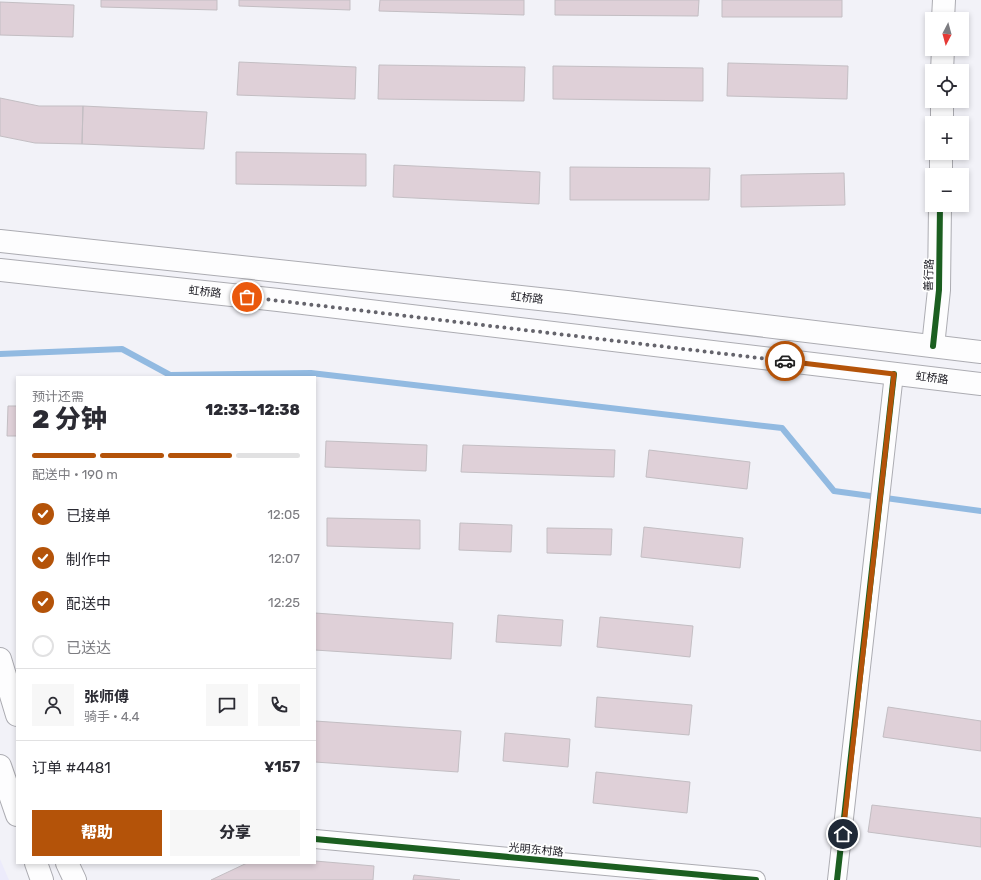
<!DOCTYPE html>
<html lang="zh">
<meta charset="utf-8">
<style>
:root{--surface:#fff;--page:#f7f7f7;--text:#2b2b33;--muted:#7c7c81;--line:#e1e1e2;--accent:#b45309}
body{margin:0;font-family:Rubik,"Noto Sans SC",sans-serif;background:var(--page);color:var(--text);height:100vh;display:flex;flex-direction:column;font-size:15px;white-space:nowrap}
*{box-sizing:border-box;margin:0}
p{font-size:13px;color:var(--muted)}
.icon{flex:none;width:22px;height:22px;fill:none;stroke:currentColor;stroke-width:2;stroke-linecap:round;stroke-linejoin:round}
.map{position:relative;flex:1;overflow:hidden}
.details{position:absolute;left:16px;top:376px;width:300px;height:488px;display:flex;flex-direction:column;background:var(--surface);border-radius:0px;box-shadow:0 2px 6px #0003}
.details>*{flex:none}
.needle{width:26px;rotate:186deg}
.tools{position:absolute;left:925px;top:12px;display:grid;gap:8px}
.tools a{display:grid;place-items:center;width:44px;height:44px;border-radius:0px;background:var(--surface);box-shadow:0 2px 6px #0003;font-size:20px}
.pin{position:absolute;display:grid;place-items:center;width:34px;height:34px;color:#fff;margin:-17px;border:2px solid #fff;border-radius:50%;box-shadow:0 1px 4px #0007}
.courier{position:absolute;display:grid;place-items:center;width:40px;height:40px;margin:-20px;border:3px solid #b45309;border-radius:50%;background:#fff;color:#222;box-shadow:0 1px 5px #0007}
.summary em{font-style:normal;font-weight:800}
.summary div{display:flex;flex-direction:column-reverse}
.summary{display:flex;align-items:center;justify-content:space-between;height:68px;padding:0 16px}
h1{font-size:26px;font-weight:800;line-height:30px}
.bar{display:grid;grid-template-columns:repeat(4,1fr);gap:6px 4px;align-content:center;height:48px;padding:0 16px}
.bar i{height:5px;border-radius:3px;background:var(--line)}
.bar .current{background:var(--accent)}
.bar p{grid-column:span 4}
.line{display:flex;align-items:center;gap:10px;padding:0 16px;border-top:1px solid var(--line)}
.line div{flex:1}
.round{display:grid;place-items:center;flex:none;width:42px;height:42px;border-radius:0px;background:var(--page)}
ol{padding:0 16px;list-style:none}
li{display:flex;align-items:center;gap:12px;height:44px}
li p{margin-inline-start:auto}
li .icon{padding:4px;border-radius:50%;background:var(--accent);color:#fff;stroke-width:4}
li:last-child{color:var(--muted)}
li i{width:22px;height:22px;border:2px solid var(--line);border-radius:50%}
.button{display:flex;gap:8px;margin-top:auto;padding:8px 16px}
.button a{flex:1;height:46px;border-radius:0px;background:var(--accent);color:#fff;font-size:16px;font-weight:800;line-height:46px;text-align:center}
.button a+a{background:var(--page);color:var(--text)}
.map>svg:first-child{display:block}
.built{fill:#ecebfb}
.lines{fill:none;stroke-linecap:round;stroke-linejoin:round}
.stream{stroke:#92bae1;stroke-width:6}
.building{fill:#dfd0d8;stroke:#c3bec3}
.street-casing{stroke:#acacb2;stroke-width:20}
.secondary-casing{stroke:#acacb2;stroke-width:24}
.primary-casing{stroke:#acacb2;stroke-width:24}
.street{stroke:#fdfdfe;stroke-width:18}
.secondary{stroke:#fdfdfe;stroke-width:22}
.primary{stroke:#fdfdfe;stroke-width:22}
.cycleway-casing{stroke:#fdfdfd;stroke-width:8}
.cycleway{stroke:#1b5e20;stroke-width:6}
.done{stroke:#65646c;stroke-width:4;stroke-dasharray:0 7.2}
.route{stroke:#b45309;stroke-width:5}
.labels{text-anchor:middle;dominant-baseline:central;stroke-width:3.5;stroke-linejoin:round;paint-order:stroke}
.street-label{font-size:11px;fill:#191820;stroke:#fdfdfd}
</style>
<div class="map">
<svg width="981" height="880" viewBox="0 0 981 880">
<rect width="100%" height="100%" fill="#f2f2f8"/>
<path class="built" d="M0,859L9,880H0Z"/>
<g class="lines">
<path class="stream" d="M0,354L122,349L170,375L311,373L782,428L834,491L981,511"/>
</g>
<path class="building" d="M101,0H217V10L101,7Z
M239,0H350V10L239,6Z
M380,0H524V15L379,11Z
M555,0H699L698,16L555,15Z
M722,0H842V17H722Z
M0,2L74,5L73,37L0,35Z
M239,62L356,67L355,99L237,95Z
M728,63L848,66L847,99L727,96Z
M379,65L525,67L524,101L378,99Z
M553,66L703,68V101L553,99Z
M0,98L39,106H83L82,144L35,143L0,136Z
M83,106L207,112L204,149L82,144Z
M236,152L366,154V186L236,184Z
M394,165L540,172L539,204L393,197Z
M570,167L710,168L709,200H570Z
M844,173L845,205L741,207V175Z
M8,406H17V436H7Z
M326,441L427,445L426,471L325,467Z
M463,445L615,450L614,477L461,472Z
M649,450L750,462L747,489L646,477Z
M327,518L420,520V549L327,546Z
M460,523L512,525L511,552L459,550Z
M644,527L743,538L740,568L641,557Z
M547,528L612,529L611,555L547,553Z
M315,613L453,623L451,659L315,650Z
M498,615L563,620L561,646L496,642Z
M600,617L693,626L690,657L597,647Z
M597,697L692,705L689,735L595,727Z
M888,707L981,721V751L883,737Z
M315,721L461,731L458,772L315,762Z
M505,733L570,739L568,767L503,761Z
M596,772L690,782L687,813L593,803Z
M872,805L981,818V847L868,832Z
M315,861L374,866L373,880H211L247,863H315Z
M414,875L460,880H413Z"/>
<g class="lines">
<g class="street-casing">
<path id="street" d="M315,839L756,880
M837,880L894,374"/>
</g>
<g class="secondary-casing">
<path id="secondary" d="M943,19L944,0
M942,71L943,49
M942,123V101
M941,175V153
M933,346L939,290L940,205"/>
</g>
<g class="primary-casing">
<path id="primary" d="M0,241L567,302L981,352
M0,270L278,300L981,384
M0,659L17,715
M0,766L17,815
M36,863L42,880
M67,863L75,880"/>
</g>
<use href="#street" class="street"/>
<use href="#secondary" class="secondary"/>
<use href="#primary" class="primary"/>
<g class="cycleway-casing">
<path id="cycleway" d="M933,346L939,290L940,205
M315,839L756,880
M837,880L894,374"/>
</g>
<use href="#cycleway" class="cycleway"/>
</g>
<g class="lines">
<path class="done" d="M247,297L785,361"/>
<path class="route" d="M785,361L894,374L843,834"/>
</g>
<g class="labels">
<g class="street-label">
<text transform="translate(929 275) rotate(-88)">善行路</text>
<text transform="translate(205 292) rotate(6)">虹桥路</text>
<text transform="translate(527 298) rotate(6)">虹桥路</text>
<text transform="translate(932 378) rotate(7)">虹桥路</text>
<text transform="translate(536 850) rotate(5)">光明东村路</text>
</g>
</g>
</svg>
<div class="tools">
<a><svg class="needle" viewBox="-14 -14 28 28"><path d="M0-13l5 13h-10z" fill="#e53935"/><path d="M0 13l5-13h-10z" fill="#7c7c81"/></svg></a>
<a><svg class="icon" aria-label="locate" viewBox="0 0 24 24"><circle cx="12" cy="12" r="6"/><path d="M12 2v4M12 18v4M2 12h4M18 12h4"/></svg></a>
<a>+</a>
<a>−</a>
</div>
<div class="pin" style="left:247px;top:297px;background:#ea580c"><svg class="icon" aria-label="bag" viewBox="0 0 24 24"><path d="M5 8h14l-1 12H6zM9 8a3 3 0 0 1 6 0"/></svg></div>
<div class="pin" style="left:843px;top:834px;background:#1f2937"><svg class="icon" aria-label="home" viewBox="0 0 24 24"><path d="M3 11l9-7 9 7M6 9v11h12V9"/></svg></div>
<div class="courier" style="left:785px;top:361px"><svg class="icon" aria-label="car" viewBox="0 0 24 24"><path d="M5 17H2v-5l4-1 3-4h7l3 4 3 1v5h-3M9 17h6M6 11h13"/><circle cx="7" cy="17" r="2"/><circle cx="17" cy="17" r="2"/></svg></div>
<section class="details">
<div class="summary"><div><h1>2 分钟</h1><p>预计还需</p></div><em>12:33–12:38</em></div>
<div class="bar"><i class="current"></i><i class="current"></i><i class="current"></i><i></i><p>配送中 · 190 m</p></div>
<ol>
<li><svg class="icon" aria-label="check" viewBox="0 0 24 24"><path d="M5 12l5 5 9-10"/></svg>已接单<p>12:05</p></li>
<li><svg class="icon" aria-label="check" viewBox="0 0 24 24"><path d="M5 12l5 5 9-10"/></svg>制作中<p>12:07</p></li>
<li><svg class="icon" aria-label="check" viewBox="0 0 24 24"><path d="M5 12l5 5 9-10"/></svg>配送中<p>12:25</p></li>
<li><i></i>已送达</li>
</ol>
<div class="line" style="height:72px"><a class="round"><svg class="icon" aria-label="person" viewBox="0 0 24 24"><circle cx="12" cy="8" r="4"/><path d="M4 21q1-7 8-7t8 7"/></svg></a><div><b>张师傅</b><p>骑手 · 4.4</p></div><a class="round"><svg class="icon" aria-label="chat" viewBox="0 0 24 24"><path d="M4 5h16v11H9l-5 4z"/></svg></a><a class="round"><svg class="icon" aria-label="phone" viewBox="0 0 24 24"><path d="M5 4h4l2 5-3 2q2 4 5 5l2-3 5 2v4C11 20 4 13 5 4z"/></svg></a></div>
<div class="line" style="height:52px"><div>订单 #4481</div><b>¥157</b></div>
<div class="button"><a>帮助</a><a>分享</a></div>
</section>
</div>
